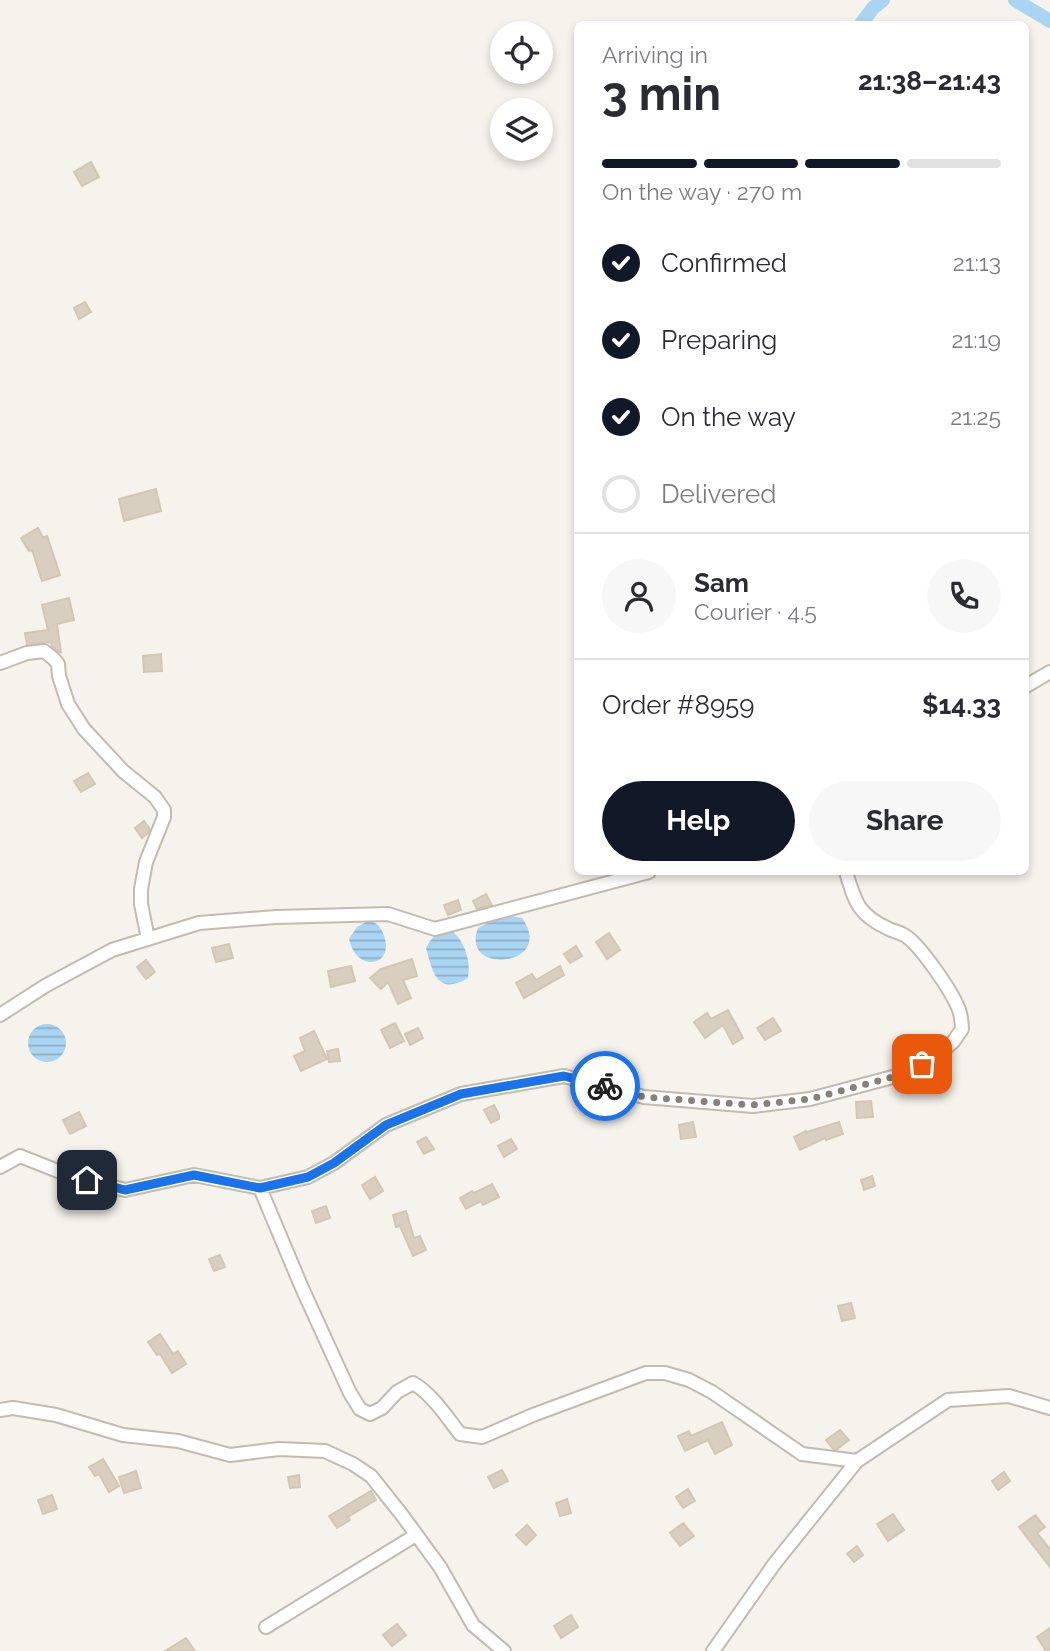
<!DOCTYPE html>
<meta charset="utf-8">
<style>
:root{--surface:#fff;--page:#f7f7f7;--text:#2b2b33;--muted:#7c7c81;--line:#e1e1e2;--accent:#111827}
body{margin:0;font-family:Raleway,sans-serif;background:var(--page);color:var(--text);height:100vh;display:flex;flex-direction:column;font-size:26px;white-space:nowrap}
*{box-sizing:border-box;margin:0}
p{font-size:23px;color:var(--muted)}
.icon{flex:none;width:38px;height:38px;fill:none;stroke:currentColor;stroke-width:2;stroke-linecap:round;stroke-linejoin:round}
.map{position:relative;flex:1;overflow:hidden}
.sheet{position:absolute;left:574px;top:21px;width:455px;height:854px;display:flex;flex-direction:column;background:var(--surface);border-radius:10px;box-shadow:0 4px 10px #0003}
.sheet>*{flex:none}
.controls{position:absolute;left:490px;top:21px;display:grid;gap:14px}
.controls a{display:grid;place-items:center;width:63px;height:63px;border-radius:50%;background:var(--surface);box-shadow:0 4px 10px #0003;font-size:35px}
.pin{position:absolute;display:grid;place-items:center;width:60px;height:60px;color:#fff;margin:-30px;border-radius:14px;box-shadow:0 4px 10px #0006}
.courier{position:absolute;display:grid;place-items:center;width:70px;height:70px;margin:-35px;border:5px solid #1a73e8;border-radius:50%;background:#fff;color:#222;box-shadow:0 2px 9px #0007}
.head em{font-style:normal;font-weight:700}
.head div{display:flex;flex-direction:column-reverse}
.head{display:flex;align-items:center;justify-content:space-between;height:119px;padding:0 28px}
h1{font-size:46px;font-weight:700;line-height:52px}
.bar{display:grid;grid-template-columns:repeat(4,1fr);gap:10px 7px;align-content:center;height:84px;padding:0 28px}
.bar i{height:9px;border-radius:5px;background:var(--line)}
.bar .current{background:var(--accent)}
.bar p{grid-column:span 4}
.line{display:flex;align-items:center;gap:18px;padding:0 28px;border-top:2px solid var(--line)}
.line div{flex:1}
.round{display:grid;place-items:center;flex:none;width:74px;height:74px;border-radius:37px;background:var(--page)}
ol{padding:0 28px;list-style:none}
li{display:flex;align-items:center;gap:21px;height:77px}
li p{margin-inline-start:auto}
li .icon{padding:7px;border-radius:50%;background:var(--accent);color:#fff;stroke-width:4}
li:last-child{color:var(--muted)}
li i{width:38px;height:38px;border:4px solid var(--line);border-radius:50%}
.button{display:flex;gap:14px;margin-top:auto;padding:14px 28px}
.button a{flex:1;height:80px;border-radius:42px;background:var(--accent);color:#fff;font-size:28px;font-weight:700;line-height:80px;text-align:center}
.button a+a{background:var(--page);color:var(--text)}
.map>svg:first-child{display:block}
.water{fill:url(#water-rules)}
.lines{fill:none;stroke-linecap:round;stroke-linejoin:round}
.canal{stroke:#a9d4f2;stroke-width:14}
.building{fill:#d8cfc1;stroke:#d3c7b4;stroke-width:2}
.street-casing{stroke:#c2bbae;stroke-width:16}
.street{stroke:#fff;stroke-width:12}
.done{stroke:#878178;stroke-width:7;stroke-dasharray:0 12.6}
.route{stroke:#1a73e8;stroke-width:9}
</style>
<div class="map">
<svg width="1050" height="1651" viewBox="0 0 1050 1651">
<defs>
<pattern id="water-rules" width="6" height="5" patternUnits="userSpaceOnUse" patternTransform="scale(1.75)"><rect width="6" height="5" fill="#a9d4f2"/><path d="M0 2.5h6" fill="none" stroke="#8caec5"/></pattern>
</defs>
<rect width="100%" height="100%" fill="#f6f3ec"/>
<path class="water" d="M512,916L522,918C557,967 459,976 478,928L497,918Z
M366,922C375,921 379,924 383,933C397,967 356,974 349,939L357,927Z
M452,931C465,941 471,962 468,978C437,996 433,973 426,948C434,934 436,934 452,931Z
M28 1043a19 19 0 1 1 38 0a19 19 0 1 1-38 0Z"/>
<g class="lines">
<path class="canal" d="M1015,0L1050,21
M861,24L873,8L883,0"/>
</g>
<path class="building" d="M91,162L99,177L82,186L74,172Z
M85,302L91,312L79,319L74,308Z
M156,489L161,511L124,521L119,499Z
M38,528L43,538L47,536L60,575L42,581L32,550L29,551L21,538Z
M69,598L74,620L57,624L61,652H59L52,646L51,642L27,644L25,633L48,630L42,605Z
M161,654L162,671L144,672L143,656Z
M88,773L95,784L81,792L74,781Z
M144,821L150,829L148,833L142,838L135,828Z
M486,894L492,905L477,909L473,901Z
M458,900L461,910L448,915L444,905Z
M609,933L620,950L607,959L596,942Z
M229,944L233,958L216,962L212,948Z
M576,946L582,956L570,963L564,954Z
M412,959L417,976L403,980L411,998L398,1004L388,982L381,989L370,978L381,969Z
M146,960L155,972L146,979L137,967Z
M351,966L355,981L331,987L328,971Z
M560,966L564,975L524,998L516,983L532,974L536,980Z
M728,1010L743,1038L733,1044L723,1025L705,1038L694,1022L707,1013L711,1019Z
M773,1018L781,1031L765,1040L757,1028Z
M395,1023L404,1041L390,1048L381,1030Z
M418,1028L423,1038L410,1045L405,1034Z
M314,1031L327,1059L301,1071L294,1056L305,1051L300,1038Z
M338,1049L340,1061L329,1062L327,1051Z
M871,1101L873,1117L857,1118L856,1102Z
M494,1105L499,1115V1119L491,1123L484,1110Z
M79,1112L86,1126L70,1134L63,1120Z
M693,1122L696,1137L681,1139L679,1125Z
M839,1122L843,1134L826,1140L825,1138L800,1150L794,1137L806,1131L807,1132Z
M426,1137L434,1149L424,1154L417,1142Z
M511,1139L517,1149L504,1157L498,1146Z
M872,1176L875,1186L864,1190L861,1180Z
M375,1177L383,1191L370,1199L362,1185Z
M492,1184L499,1197L483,1205L481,1201L466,1209L460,1198L472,1191L474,1193Z
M326,1206L330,1218L316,1223L312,1211Z
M406,1211L414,1238L420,1236L426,1250L413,1256L400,1226L396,1227L393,1215Z
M220,1255L225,1267L214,1271L209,1259Z
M851,1303L855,1318L842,1321L838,1306Z
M160,1334L173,1354L178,1351L186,1364L172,1373L160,1354L157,1355L148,1342Z
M722,1422L732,1445L715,1454L708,1440L685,1451L678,1436L689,1431L691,1436Z
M840,1430L849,1440L836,1450L833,1449L826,1440Z
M103,1459L119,1486L109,1492L99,1474L95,1476L89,1467Z
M502,1470L508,1481L494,1488L488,1477Z
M136,1471L141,1488L124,1493L119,1477Z
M1004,1472L1010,1481L998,1490L992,1481Z
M299,1475L300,1487L290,1488L288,1477Z
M688,1489L695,1501L683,1508L676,1497Z
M371,1491L376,1500L348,1517L350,1520L337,1528L329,1516Z
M52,1495L57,1509L43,1514L38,1500Z
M567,1499L571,1513L560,1516L556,1503Z
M893,1514L904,1530L888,1541L877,1524Z
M1035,1515L1045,1527L1037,1533L1050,1549V1567L1019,1527Z
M683,1523L694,1536L680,1546L670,1533Z
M527,1525L536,1535L526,1545L516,1535Z
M857,1546L863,1555L854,1562L847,1554Z
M571,1615L578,1627L561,1638L554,1626Z
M397,1624L406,1635L392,1646L383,1635Z
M1050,1628V1651H1046L1037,1637Z
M186,1638L195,1651H165Z"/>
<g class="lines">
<g class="street-casing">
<path id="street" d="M0,663L27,653L44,651L54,659L58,664L59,676L68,704L84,729L123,771L155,797L164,810V817L146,862L141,889V904L148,939
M1026,686L1050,672
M0,1015L45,986L112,950L199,923L276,917L388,914L435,929L649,872
M0,1167L20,1156L68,1175L125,1190L194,1175L260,1188L308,1177L334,1163L386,1125L461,1094L564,1076L644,1097L753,1106L810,1099L904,1074L940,1053L953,1042L962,1029C962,1024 961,1018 960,1013C955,995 919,943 904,935C899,932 893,931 889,929C858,915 855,902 846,872
M260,1188L302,1288L350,1393L360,1409L370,1414L382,1408L397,1392L413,1383C433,1395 446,1416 460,1434L482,1437L533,1415L646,1373H665L689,1380L712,1392L802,1454L857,1461
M0,1410L13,1408L56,1415L123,1435L178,1441L230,1455L279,1449L325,1451L353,1464L371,1476L402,1515L440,1567L473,1625L504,1651
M266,1627L416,1535
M713,1651L775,1563L857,1461L948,1400L1009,1396L1050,1408"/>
</g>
<use href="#street" class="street"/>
</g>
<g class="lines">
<path class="done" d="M605,1086L644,1097L752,1105L810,1099L904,1074L922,1064"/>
<path class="route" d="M87,1180L125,1190L194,1175L260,1188L308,1177L334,1163L386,1125L461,1094L564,1076L605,1086"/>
</g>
</svg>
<div class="controls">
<a><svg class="icon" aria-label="locate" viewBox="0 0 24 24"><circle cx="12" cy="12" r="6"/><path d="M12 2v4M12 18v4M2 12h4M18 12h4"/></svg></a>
<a><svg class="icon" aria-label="layers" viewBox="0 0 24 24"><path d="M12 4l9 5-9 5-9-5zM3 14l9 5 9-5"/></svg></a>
</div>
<div class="pin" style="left:922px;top:1064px;background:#ea580c"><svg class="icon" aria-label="bag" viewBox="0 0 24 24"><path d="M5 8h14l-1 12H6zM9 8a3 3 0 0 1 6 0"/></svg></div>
<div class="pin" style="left:87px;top:1180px;background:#1f2937"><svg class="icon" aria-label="home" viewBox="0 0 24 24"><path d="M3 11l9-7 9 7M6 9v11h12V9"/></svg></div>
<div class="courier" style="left:605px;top:1086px"><svg class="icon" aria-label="bike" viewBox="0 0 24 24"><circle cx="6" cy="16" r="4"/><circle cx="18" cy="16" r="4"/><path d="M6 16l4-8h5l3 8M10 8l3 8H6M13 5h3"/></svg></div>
<section class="sheet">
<div class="head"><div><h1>3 min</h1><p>Arriving in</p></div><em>21:38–21:43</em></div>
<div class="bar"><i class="current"></i><i class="current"></i><i class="current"></i><i></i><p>On the way · 270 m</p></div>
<ol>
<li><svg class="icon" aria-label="check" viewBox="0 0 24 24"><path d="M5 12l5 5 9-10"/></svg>Confirmed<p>21:13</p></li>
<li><svg class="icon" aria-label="check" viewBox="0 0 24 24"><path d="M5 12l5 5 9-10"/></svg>Preparing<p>21:19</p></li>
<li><svg class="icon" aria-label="check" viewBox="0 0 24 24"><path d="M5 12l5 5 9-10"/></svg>On the way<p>21:25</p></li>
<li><i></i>Delivered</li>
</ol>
<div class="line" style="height:126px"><a class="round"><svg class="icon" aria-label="person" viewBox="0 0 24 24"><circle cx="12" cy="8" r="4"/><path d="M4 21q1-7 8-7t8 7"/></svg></a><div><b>Sam</b><p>Courier · 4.5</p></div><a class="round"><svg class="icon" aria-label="phone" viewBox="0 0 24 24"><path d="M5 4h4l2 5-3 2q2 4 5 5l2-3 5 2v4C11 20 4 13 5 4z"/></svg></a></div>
<div class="line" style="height:91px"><div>Order #8959</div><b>$14.33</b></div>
<div class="button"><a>Help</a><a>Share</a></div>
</section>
</div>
